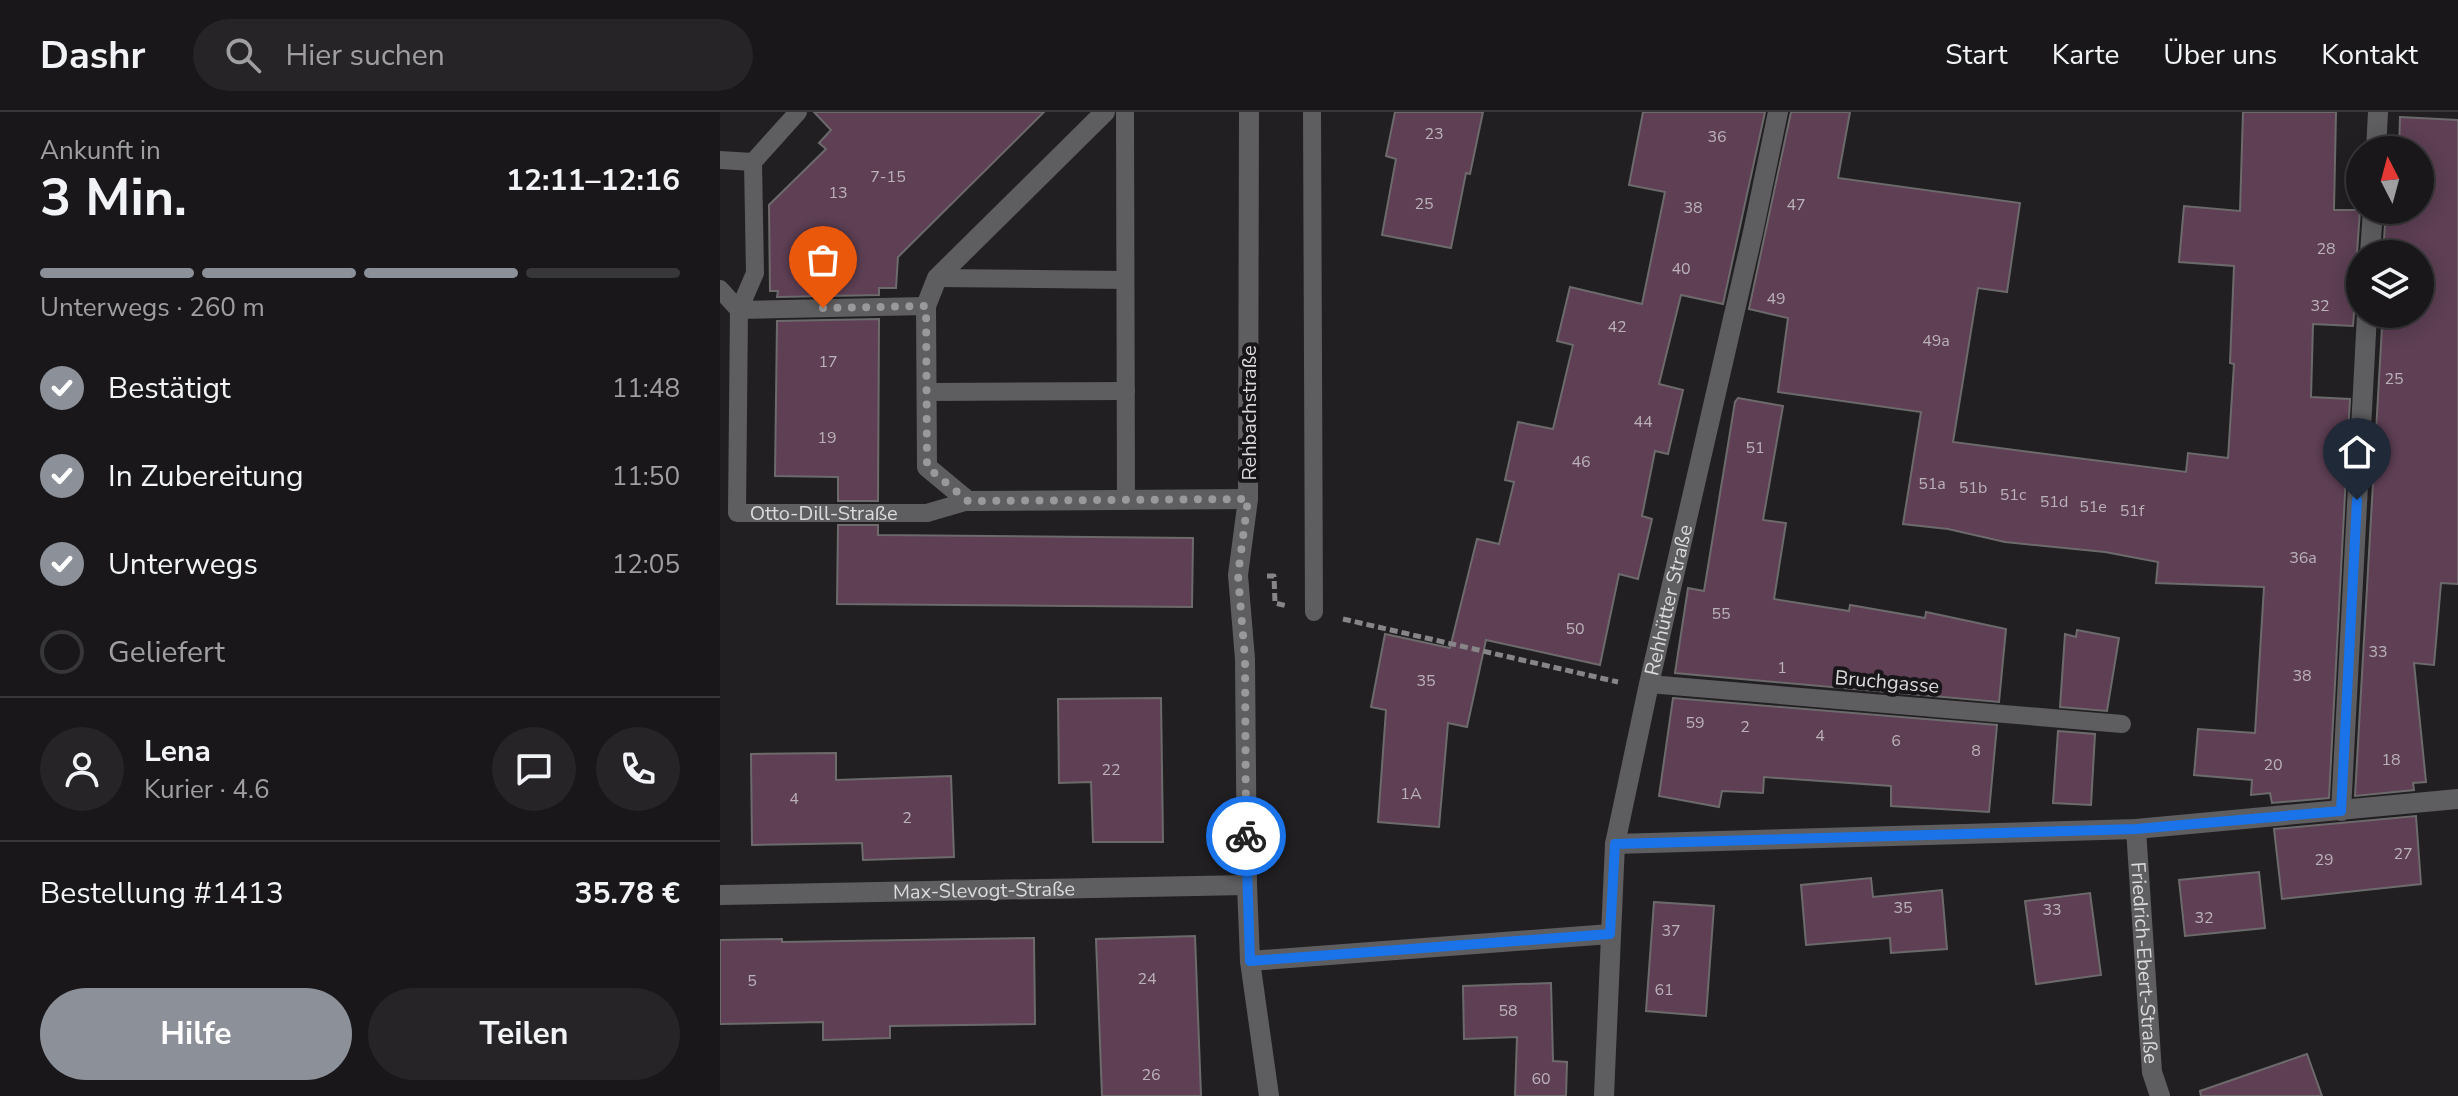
<!DOCTYPE html>
<html lang="de">
<meta charset="utf-8">
<style>
:root{--surface:#19171a;--page:#262427;--text:#f1f3f6;--muted:#9f9fa2;--line:#373639;--accent:#8c9099}
body{margin:0;font-family:"Nunito Sans",sans-serif;background:var(--page);color:var(--text);height:100vh;display:flex;flex-direction:column;font-size:30px;white-space:nowrap}
*{box-sizing:border-box;margin:0}
p{font-size:26px;color:var(--muted)}
.icon{flex:none;width:44px;height:44px;fill:none;stroke:currentColor;stroke-width:2;stroke-linecap:round;stroke-linejoin:round}
.map{position:relative;flex:1;overflow:hidden}
.sheet{display:flex;flex-direction:column;background:var(--surface);width:720px}
.sheet>*{flex:none}
.needle{width:52px;rotate:354deg}
.fabs{position:absolute;left:1626px;top:24px;display:grid;gap:16px}
.fabs a{display:grid;place-items:center;width:88px;height:88px;border-radius:50%;background:var(--surface);box-shadow:0 4px 20px #0003,0 0 0 2px var(--line);font-size:40px}
.pin{position:absolute;display:grid;place-items:center;width:68px;height:68px;color:#fff;margin:-82px -34px;border-radius:50% 50% 50% 0;rotate:-45deg;box-shadow:0 0 8px #0007}
.pin .icon{rotate:45deg}
.courier{position:absolute;display:grid;place-items:center;width:80px;height:80px;margin:-40px;border:6px solid #1a73e8;border-radius:50%;background:#fff;color:#222;box-shadow:0 2px 10px #0007}
.head em{font-style:normal;font-weight:700}
.head div{display:flex;flex-direction:column-reverse}
.head{display:flex;align-items:center;justify-content:space-between;height:136px;padding:0 40px}
h1{font-size:52px;font-weight:700;line-height:60px}
.bar{display:grid;grid-template-columns:repeat(4,1fr);gap:12px 8px;align-content:center;height:96px;padding:0 40px}
.bar i{height:10px;border-radius:6px;background:var(--line)}
.bar .current{background:var(--accent)}
.bar p{grid-column:span 4}
.line{display:flex;align-items:center;gap:20px;padding:0 40px;border-top:2px solid var(--line)}
.line div{flex:1}
.round{display:grid;place-items:center;flex:none;width:84px;height:84px;border-radius:42px;background:var(--page)}
ol{padding:0 40px;list-style:none}
li{display:flex;align-items:center;gap:24px;height:88px}
li p{margin-inline-start:auto}
li .icon{padding:8px;border-radius:50%;background:var(--accent);color:#fff;stroke-width:4}
li:last-child{color:var(--muted)}
li i{width:44px;height:44px;border:4px solid var(--line);border-radius:50%}
.action{display:flex;gap:16px;margin-top:auto;padding:16px 40px}
.action a{flex:1;height:92px;border-radius:48px;background:var(--accent);color:#fff;font-size:32px;font-weight:700;line-height:92px;text-align:center}
.action a+a{background:var(--page);color:var(--text)}
header{display:flex;align-items:center;gap:48px;box-sizing:border-box;height:112px;padding:0 40px;background:var(--surface);border-bottom:2px solid var(--line)}
header strong{font-size:38px}
nav{display:flex;gap:44px;margin-inline-start:auto;font-size:28px}
.search{width:560px;height:72px;background:var(--page);display:flex;align-items:center;gap:20px;box-sizing:border-box;padding:0 28px;border-radius:44px;color:var(--muted);font-size:30px}
main{display:flex;flex:1;min-height:0}
.map>svg:first-child{display:block}
.building{fill:#5e3f54;stroke:#6d6a6c;stroke-width:2}
.lines{fill:none;stroke-linecap:round;stroke-linejoin:round}
.path{stroke:#878588;stroke-width:5;stroke-dasharray:8 4;stroke-linecap:butt}
.service{stroke:#5e5d5f;stroke-width:18}
.minor{stroke:#5e5d5f;stroke-width:20}
.done{stroke:#99989a;stroke-width:8;stroke-dasharray:0 14.4}
.route{stroke:#1a73e8;stroke-width:10}
.labels{text-anchor:middle;dominant-baseline:central;stroke-width:8;stroke-linejoin:round;paint-order:stroke}
.number-label{font-size:16px;fill:#bbb2b9}
.street-label{font-size:20px;fill:#dad9db;stroke:#181618}
</style>
<header>
<strong>Dashr</strong>
<div class="search"><svg class="icon" aria-label="search" viewBox="0 0 24 24"><circle cx="10" cy="10" r="6"/><path d="M15 15l6 6"/></svg>Hier suchen</div>
<nav><a>Start</a><a>Karte</a><a>Über uns</a><a>Kontakt</a></nav>
</header>
<main>
<section class="sheet">
<div class="head"><div><h1>3 Min.</h1><p>Ankunft in</p></div><em>12:11–12:16</em></div>
<div class="bar"><i class="current"></i><i class="current"></i><i class="current"></i><i></i><p>Unterwegs · 260 m</p></div>
<ol>
<li><svg class="icon" aria-label="check" viewBox="0 0 24 24"><path d="M5 12l5 5 9-10"/></svg>Bestätigt<p>11:48</p></li>
<li><svg class="icon" aria-label="check" viewBox="0 0 24 24"><path d="M5 12l5 5 9-10"/></svg>In Zubereitung<p>11:50</p></li>
<li><svg class="icon" aria-label="check" viewBox="0 0 24 24"><path d="M5 12l5 5 9-10"/></svg>Unterwegs<p>12:05</p></li>
<li><i></i>Geliefert</li>
</ol>
<div class="line" style="height:144px"><a class="round"><svg class="icon" aria-label="person" viewBox="0 0 24 24"><circle cx="12" cy="8" r="4"/><path d="M4 21q1-7 8-7t8 7"/></svg></a><div><b>Lena</b><p>Kurier · 4.6</p></div><a class="round"><svg class="icon" aria-label="chat" viewBox="0 0 24 24"><path d="M4 5h16v11H9l-5 4z"/></svg></a><a class="round"><svg class="icon" aria-label="phone" viewBox="0 0 24 24"><path d="M5 4h4l2 5-3 2q2 4 5 5l2-3 5 2v4C11 20 4 13 5 4z"/></svg></a></div>
<div class="line" style="height:104px"><div>Bestellung #1413</div><b>35.78 €</b></div>
<div class="action"><a>Hilfe</a><a>Teilen</a></div>
</section>
<div class="map">
<svg width="1738" height="984" viewBox="0 0 1738 984">
<rect width="100%" height="100%" fill="#211f22"/>
<path class="building" d="M94,0H324L178,145L176,176H159V183L57,185L58,179H50L49,93L106,37L99,31L111,18Z
M675,0H763L750,62L746,61L731,136L662,123L676,47L666,44Z
M923,0H1045L1003,192L961,183L939,272L963,278L948,342L935,339L922,404L932,407L918,467L899,462L880,553L766,528L747,615L728,611L719,715L658,710L666,598L651,595L665,522L730,536L757,427L779,432L794,370L785,368L798,310L833,317L853,233L837,229L850,175L922,192L945,80L909,73Z
M1071,0H1130L1118,66L1300,91L1287,180L1258,176L1233,330L1466,360L1468,341L1508,346L1514,252L1510,251L1514,154L1459,150L1464,94L1520,99L1523,0H1616L1614,98H1640L1637,141L1640,150V191L1634,201L1633,214L1593,212L1591,285L1630,287L1609,686L1552,691L1550,681L1531,683L1532,668L1474,663L1478,617L1535,621L1544,475L1436,471L1438,450L1385,440L1285,430L1228,417L1183,412L1201,300L1058,280L1068,206L1029,197Z
M1680,5L1738,8V472L1721,471L1714,553L1694,551L1706,670L1693,671L1694,678L1635,684L1662,215H1659L1660,202H1700V142H1663L1666,98H1700V38H1679Z
M159,207L158,389H118V365L55,364L57,209Z
M1018,286L1063,294L1043,408L1066,411L1054,487L1129,499L1130,493L1205,506L1206,500L1286,517L1279,590L955,561L968,476L984,479L1015,290Z
M118,413H158V423L473,426L472,495L117,492Z
M1357,518L1399,526L1387,599L1340,595L1345,522L1356,525Z
M441,586L443,730H373L371,670L339,671L338,587Z
M953,586L1277,613L1269,700L1171,694V674L1044,665L1043,681L1002,679L999,695L939,684Z
M1338,619L1375,622L1371,693L1333,691Z
M116,641V668L231,664L234,745L143,748L142,731L32,733L31,642Z
M1696,704L1701,772L1562,787L1554,717Z
M1539,760L1545,816L1465,824L1459,768Z
M1151,766L1153,785L1222,778L1227,837L1171,841L1170,826L1086,833L1081,773Z
M1370,781L1381,863L1316,872L1305,789Z
M934,790L994,794L986,904L926,899Z
M475,824L481,984H382L376,827Z
M314,826L315,912L170,914V926L103,928V910L0,912V828L62,827V830Z
M831,871L833,949L847,950L846,984H795L797,925L744,927L743,874Z
M1587,942L1602,984H1481L1480,979Z"/>
<g class="lines">
<path class="path" d="M547,464H554L555,491L567,494
M623,507L898,570"/>
<g class="service">
<path d="M78,0L33,50L35,161L19,198L206,194"/>
<path d="M405,0L406,389"/>
<path d="M592,0L594,500"/>
<path d="M0,48L33,50"/>
<path d="M217,166L405,168"/>
<path id="s1" d="M0,177L19,198L17,401H207L248,389"/>
<path d="M207,280L406,279"/>
<path d="M929,572L1402,612"/>
</g>
<g class="minor">
<path d="M385,0L217,166L206,194L207,355L248,389L528,387"/>
<path d="M529,0L528,387L518,463L525,547L527,773L530,849L549,984"/>
<path d="M1656,38L1658,0"/>
<path d="M1650,142L1653,98"/>
<path d="M1621,699L1647,202"/>
<path id="s2" d="M1416,717L1432,960L1440,984"/>
<path d="M895,732L1416,717L1738,687"/>
<path id="s3" d="M0,783L527,773"/>
<path d="M530,849L890,822"/>
<path id="s4" d="M884,984L895,732L929,572L1033,120L1058,0"/>
</g>
</g>
<g class="lines">
<path class="done" d="M103,196L206,194L207,355L248,389L528,387L518,463L525,547L526,724"/>
<path class="route" d="M526,724L530,849L890,822L895,732L1416,717L1621,699L1637,388"/>
</g>
<g class="labels">
<g class="number-label">
<text x="714" y="22">23</text>
<text x="997" y="25">36</text>
<text x="168" y="65">7-15</text>
<text x="118" y="81">13</text>
<text x="704" y="92">25</text>
<text x="1076" y="93">47</text>
<text x="973" y="96">38</text>
<text x="1606" y="137">28</text>
<text x="961" y="157">40</text>
<text x="1056" y="187">49</text>
<text x="1600" y="194">32</text>
<text x="897" y="215">42</text>
<text x="1216" y="229">49a</text>
<text x="108" y="250">17</text>
<text x="1674" y="267">25</text>
<text x="923" y="310">44</text>
<text x="107" y="326">19</text>
<text x="1035" y="336">51</text>
<text x="861" y="350">46</text>
<text x="1212" y="372">51a</text>
<text x="1253" y="376">51b</text>
<text x="1293" y="383">51c</text>
<text x="1334" y="390">51d</text>
<text x="1373" y="395">51e</text>
<text x="1412" y="399">51f</text>
<text x="1583" y="446">36a</text>
<text x="1001" y="502">55</text>
<text x="855" y="517">50</text>
<text x="1658" y="540">33</text>
<text x="1062" y="556">1</text>
<text x="1582" y="564">38</text>
<text x="706" y="569">35</text>
<text x="975" y="611">59</text>
<text x="1025" y="615">2</text>
<text x="1100" y="624">4</text>
<text x="1176" y="629">6</text>
<text x="1256" y="639">8</text>
<text x="1671" y="648">18</text>
<text x="1553" y="653">20</text>
<text x="391" y="658">22</text>
<text x="691" y="682">1A</text>
<text x="74" y="687">4</text>
<text x="187" y="706">2</text>
<text x="1683" y="742">27</text>
<text x="1604" y="748">29</text>
<text x="1183" y="796">35</text>
<text x="1332" y="798">33</text>
<text x="1484" y="806">32</text>
<text x="951" y="819">37</text>
<text x="427" y="867">24</text>
<text x="32" y="869">5</text>
<text x="944" y="878">61</text>
<text x="788" y="899">58</text>
<text x="431" y="963">26</text>
<text x="821" y="967">60</text>
</g>
<g class="street-label">
<text transform="translate(529 301) rotate(-90)">Rehbachstraße</text>
<text stroke="none"><textPath href="#s1" startOffset="318">Otto-Dill-Straße</textPath></text>
<text stroke="none"><textPath href="#s4" startOffset="502">Rehhütter Straße</textPath></text>
<text transform="translate(1167 570) rotate(5)">Bruchgasse</text>
<text stroke="none"><textPath href="#s3" startOffset="264">Max-Slevogt-Straße</textPath></text>
<text stroke="none"><textPath href="#s2" startOffset="134">Friedrich-Ebert-Straße</textPath></text>
</g>
</g>
</svg>
<div class="fabs">
<a><svg class="needle" viewBox="-14 -14 28 28"><path d="M0-13l5 13h-10z" fill="#e53935"/><path d="M0 13l5-13h-10z" fill="#9f9fa2"/></svg></a>
<a><svg class="icon" aria-label="layers" viewBox="0 0 24 24"><path d="M12 4l9 5-9 5-9-5zM3 14l9 5 9-5"/></svg></a>
</div>
<div class="pin" style="left:103px;top:196px;background:#ea580c"><svg class="icon" aria-label="bag" viewBox="0 0 24 24"><path d="M5 8h14l-1 12H6zM9 8a3 3 0 0 1 6 0"/></svg></div>
<div class="pin" style="left:1637px;top:388px;background:#1f2937"><svg class="icon" aria-label="home" viewBox="0 0 24 24"><path d="M3 11l9-7 9 7M6 9v11h12V9"/></svg></div>
<div class="courier" style="left:526px;top:724px"><svg class="icon" aria-label="bike" viewBox="0 0 24 24"><circle cx="6" cy="16" r="4"/><circle cx="18" cy="16" r="4"/><path d="M6 16l4-8h5l3 8M10 8l3 8H6M13 5h3"/></svg></div>
</div>
</main>
